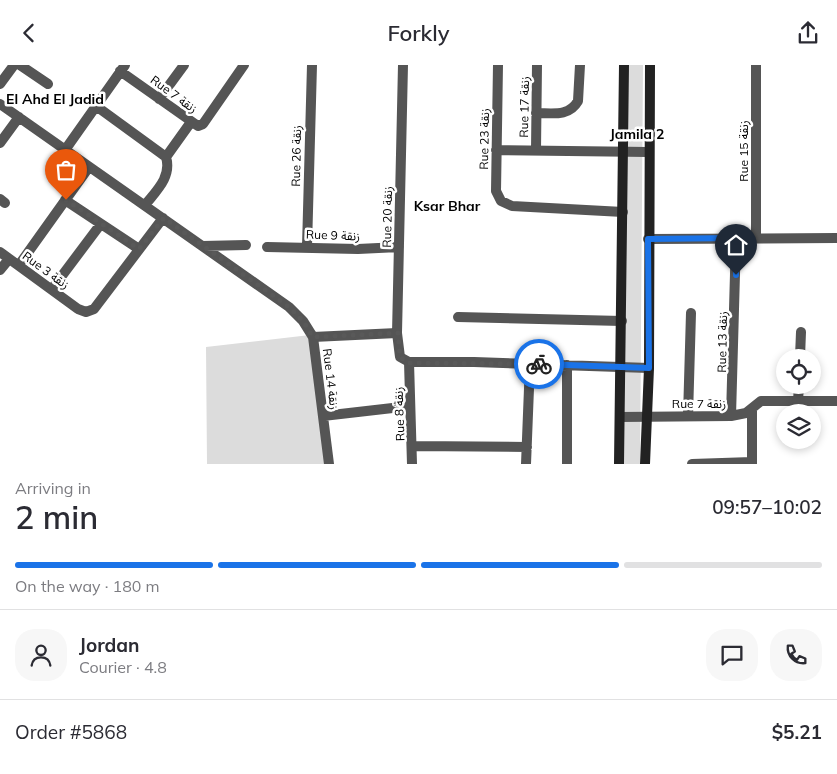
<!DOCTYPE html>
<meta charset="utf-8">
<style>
:root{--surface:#fff;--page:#f7f7f7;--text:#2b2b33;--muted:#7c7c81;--line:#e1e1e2;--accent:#1a73e8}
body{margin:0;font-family:Mulish,"Noto Sans Arabic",sans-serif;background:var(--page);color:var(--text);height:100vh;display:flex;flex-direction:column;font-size:19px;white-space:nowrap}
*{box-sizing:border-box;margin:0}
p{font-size:16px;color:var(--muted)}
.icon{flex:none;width:28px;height:28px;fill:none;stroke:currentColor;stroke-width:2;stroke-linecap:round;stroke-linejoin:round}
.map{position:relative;height:399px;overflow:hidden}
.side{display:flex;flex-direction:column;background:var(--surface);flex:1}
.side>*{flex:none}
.buttons{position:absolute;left:776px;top:284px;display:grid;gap:10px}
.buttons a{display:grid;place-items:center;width:45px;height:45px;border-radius:50%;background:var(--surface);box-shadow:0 2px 8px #0003;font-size:25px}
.pin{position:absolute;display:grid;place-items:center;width:42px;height:42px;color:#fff;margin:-51px -21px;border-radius:50% 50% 50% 0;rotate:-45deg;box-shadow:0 0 5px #0007}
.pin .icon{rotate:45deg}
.courier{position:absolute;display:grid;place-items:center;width:50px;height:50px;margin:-25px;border:4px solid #1a73e8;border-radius:50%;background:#fff;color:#222;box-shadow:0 1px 6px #0007}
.summary em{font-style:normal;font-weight:600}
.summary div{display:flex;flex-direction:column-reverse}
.summary{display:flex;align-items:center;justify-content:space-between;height:85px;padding:0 15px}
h1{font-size:32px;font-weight:600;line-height:38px}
.bar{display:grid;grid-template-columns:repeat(4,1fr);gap:8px 5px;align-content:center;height:60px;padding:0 15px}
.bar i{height:6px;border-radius:4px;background:var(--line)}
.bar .on{background:var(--accent)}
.bar p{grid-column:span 4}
.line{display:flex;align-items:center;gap:12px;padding:0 15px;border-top:1px solid var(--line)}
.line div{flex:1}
.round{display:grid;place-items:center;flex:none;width:52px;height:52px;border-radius:20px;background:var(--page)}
header{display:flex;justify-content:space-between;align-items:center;height:65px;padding:0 15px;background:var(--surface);font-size:22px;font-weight:600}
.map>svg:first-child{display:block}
.green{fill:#dcdcdc}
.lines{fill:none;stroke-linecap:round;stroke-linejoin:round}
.street{stroke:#555;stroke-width:10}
.secondary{stroke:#222;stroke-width:10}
.done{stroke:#595959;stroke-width:5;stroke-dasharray:0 9}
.route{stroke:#1a73e8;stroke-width:6}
.labels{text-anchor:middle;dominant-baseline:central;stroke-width:5;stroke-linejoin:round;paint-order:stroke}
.street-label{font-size:12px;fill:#000;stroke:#fff}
.neighbourhood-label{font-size:14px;font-weight:bold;fill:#000;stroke:#fff}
</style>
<header><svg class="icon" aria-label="back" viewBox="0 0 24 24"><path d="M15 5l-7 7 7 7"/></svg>Forkly<svg class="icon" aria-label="share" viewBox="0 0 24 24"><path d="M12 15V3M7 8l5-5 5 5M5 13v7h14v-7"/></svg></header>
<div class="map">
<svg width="837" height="399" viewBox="0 0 837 399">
<rect width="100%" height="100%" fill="#fff"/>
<path class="green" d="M628,0H643L640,399H622Z
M310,270L325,399H207L206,282Z"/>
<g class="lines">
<path class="street" d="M20,0L48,19
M403,0L397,268L400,292L409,297H474L649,303
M498,0L496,126L501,136L512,141L623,147
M120,6L198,61L203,59L244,0
M0,19L14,0
M159,34L184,0
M0,39L289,242L303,256L313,272L329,399
M96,41L166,92L191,57
M536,48C552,48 569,52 578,36L580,0
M0,78L19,52
M65,85L125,0
M496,85L648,87
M536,85L537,0
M0,134L5,138
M65,135L139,184
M145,140C156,126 172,112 166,92
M756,173V0
M648,174L837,173
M203,181L246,180
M267,182L358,184L399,182
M307,182L312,0
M0,187L78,244L86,247L94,244L163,153
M19,200L89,102
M0,205L9,194
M52,224L100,160
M458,252L622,256
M313,272L397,268
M800,292L801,267
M409,297L412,399
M798,336L799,320
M323,351L410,341
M688,351L691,248
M731,351L736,173
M620,352L731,351L746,348L761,336H837
M412,381L527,382
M526,399L530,298
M567,399V300
M692,399L752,397
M752,399V344"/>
<path class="secondary" d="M619,399L624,0
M645,399L649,303L650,0"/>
</g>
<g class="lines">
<path class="done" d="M66,135L139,184L164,153L289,242L303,256L313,272L398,268L400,292L409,298L539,299"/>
<path class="route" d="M539,299L649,303L648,174L736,173V210"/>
</g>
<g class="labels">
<g class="street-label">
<text transform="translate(174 29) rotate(36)">Rue 7 زنقة</text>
<text transform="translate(524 42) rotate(-89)">Rue 17 زنقة</text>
<text transform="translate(484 74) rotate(-89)">Rue 23 زنقة</text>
<text transform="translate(743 86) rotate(-90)">Rue 15 زنقة</text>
<text transform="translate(296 91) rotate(-89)">Rue 26 زنقة</text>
<text transform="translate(387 152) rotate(-89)">Rue 20 زنقة</text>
<text transform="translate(333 170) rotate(2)">Rue 9 زنقة</text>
<text transform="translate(46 205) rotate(36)">Rue 3 زنقة</text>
<text transform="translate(722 277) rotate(-89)">Rue 13 زنقة</text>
<text transform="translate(331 314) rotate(83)">Rue 14 زنقة</text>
<text x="699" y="338">Rue 7 زنقة</text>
<text transform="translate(399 349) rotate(-92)">Rue 8 زنقة</text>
</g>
<g class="neighbourhood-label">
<text x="55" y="34">El Ahd El Jadid</text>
<text x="637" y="69">Jamila 2</text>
<text x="447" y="141">Ksar Bhar</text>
</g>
</g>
</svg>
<div class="buttons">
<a><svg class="icon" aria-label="locate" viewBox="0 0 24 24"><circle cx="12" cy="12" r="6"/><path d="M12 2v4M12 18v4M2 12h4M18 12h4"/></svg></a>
<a><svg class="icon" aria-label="layers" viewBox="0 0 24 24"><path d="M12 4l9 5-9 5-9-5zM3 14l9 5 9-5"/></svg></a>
</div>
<div class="pin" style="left:66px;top:135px;background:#ea580c"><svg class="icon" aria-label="bag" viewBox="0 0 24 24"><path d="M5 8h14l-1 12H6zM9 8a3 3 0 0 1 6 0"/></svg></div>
<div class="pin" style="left:736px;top:210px;background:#1f2937"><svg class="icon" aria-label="home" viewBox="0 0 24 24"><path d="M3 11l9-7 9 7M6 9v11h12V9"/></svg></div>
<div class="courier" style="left:539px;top:299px"><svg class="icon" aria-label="bike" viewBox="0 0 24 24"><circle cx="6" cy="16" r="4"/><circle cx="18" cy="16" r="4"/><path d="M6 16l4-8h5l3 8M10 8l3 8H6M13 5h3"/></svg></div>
</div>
<section class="side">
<div class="summary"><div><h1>2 min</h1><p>Arriving in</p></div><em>09:57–10:02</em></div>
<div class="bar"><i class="on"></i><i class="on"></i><i class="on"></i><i></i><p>On the way · 180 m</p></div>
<div class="line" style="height:90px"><a class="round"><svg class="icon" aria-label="person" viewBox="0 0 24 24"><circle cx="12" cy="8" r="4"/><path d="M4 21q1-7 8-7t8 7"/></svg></a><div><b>Jordan</b><p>Courier · 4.8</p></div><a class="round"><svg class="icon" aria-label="chat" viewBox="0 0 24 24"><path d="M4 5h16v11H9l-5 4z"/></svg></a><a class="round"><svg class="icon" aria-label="phone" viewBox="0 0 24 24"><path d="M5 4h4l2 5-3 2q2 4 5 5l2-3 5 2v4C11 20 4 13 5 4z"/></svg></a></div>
<div class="line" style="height:65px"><div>Order #5868</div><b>$5.21</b></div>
</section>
